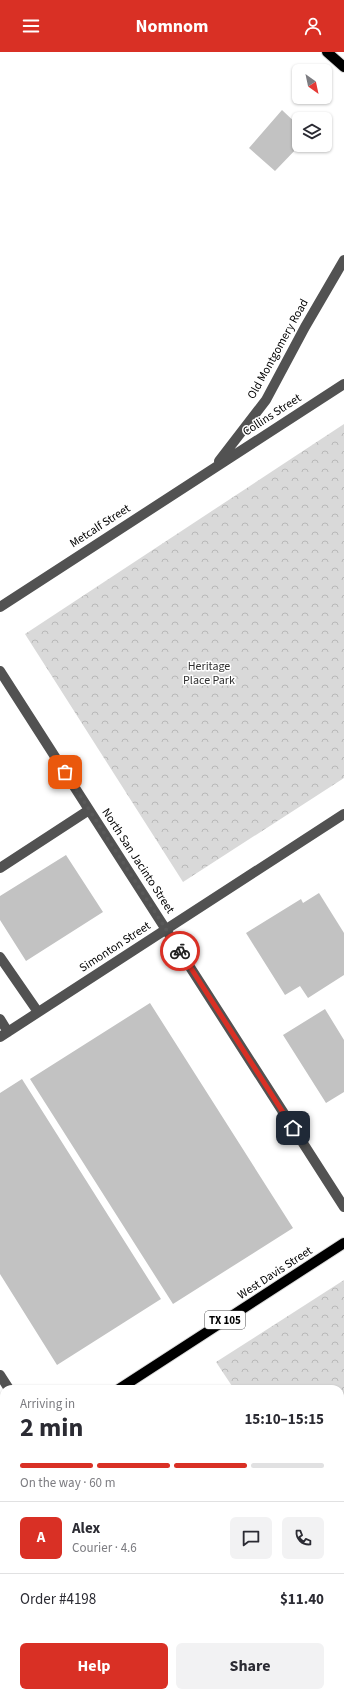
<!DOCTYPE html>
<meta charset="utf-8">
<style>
:root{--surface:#fff;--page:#f2f2f3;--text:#2b2b33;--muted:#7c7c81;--line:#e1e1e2;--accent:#d93025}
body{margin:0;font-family:"Source Sans 3",sans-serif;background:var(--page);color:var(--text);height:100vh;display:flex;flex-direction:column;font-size:15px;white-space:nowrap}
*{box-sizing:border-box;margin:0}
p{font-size:13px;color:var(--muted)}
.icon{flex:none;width:22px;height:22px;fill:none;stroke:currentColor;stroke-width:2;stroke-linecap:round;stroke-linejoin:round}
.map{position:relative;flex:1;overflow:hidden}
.drawer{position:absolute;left:0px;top:1333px;width:344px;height:312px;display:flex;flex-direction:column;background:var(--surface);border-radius:12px 12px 0 0;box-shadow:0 1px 3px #0004}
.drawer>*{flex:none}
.needle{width:26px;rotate:147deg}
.controls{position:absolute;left:292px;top:12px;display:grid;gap:8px}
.controls a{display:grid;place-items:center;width:40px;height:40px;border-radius:6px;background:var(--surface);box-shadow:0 1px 3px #0004;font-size:20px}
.pin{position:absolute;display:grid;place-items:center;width:34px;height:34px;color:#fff;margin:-17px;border-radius:8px;box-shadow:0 2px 6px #0006}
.courier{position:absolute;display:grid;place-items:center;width:40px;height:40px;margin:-20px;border:3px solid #d93025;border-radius:50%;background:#fff;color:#222;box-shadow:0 1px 5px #0007}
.headline em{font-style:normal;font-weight:700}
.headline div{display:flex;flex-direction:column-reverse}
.headline{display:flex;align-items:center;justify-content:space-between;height:68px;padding:0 20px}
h1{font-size:26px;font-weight:700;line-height:30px}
.bar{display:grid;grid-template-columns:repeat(4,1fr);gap:6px 4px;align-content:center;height:48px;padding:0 20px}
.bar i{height:5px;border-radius:3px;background:var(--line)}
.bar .selected{background:var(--accent)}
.bar p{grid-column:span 4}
.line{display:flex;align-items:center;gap:10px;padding:0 20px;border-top:1px solid var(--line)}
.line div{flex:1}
.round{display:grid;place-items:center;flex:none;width:42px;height:42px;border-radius:6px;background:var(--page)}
.cta{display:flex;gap:8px;margin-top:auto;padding:8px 20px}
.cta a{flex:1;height:46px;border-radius:6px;background:var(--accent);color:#fff;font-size:16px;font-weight:700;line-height:46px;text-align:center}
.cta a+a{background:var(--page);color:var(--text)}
header{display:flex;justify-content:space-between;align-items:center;height:52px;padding:0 20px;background:var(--accent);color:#fff;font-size:18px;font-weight:700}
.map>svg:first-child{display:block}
.park{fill:url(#park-crowns)}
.building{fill:#c2c2c2}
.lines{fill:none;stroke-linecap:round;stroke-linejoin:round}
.major-casing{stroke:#dbdbdb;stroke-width:12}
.minor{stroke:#525252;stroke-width:10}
.major{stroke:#000;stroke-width:10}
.done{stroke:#595959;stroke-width:4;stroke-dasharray:0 7.2}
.route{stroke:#d93025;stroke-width:5}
.labels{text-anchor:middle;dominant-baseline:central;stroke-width:3;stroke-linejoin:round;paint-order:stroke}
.shield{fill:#fff;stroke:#4c4c4c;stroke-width:1}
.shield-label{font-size:11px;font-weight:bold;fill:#000}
.street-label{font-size:12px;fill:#000;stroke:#fff}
.park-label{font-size:12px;fill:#303030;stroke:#fff}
</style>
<header><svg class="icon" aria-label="menu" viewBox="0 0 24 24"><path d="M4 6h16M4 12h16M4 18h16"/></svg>Nomnom<svg class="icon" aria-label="person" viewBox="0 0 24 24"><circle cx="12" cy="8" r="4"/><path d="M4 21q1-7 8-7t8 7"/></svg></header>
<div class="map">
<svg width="344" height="1645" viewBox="0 0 344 1645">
<defs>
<pattern id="park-crowns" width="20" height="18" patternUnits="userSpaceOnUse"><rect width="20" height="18" fill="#d9d9d9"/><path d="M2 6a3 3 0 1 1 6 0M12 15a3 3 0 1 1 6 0" fill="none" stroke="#b8b8b8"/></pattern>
</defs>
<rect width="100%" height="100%" fill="#fff"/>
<path class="park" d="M344,372V726L183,830L25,582Z
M344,1228V1347L340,1349V1337H234L216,1310Z"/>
<path class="building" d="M282,58L299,74V94L275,119L249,96Z
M66,803L103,860L26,909L0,868V844Z
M319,841L344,881V923L308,946L300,934L285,943L246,881L301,847L303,851Z
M150,951L293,1176L173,1252L30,1027Z
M325,957L344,988V1040L326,1051L283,983Z
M22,1027L161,1247L57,1313L0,1222V1041Z
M344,1410V1550L340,1552V1413Z
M4,1459V1492L0,1485V1462Z
M0,1488L4,1495V1560L0,1554Z
M0,1568L4,1574V1622L0,1624Z
M27,1641H151L153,1645H21Z"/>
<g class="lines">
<g class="major-casing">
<path id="major" d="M327,0L344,15
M119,1337L344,1191
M0,1414L4,1411
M340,1623L344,1621
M306,1645L313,1641"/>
</g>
<path class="minor" d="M219,409L266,348L305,275L344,208
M0,555L344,332
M0,619L344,1155
M0,816L89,758
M0,905L38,960
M0,967L8,980
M0,985L344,762
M0,1323L9,1337
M0,1633V1632
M206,1641L209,1645"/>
<use href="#major" class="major"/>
</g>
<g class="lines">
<path class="done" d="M65,720L180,899"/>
<path class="route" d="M180,899L293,1076"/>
</g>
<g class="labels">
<rect class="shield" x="205" y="1259" width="40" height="18" rx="3"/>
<g class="shield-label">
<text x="225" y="1268">TX 105</text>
</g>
<g class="street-label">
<text transform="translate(278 297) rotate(-61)">Old Montgomery Road</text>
<text transform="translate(272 363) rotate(-33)">Collins Street</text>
<text transform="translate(100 474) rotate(-33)">Metcalf Street</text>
<text transform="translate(138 809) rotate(57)">North San Jacinto Street</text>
<text transform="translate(115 895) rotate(-33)">Simonton Street</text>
<text transform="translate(275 1221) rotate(-33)">West Davis Street</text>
</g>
<g class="park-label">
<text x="209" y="614">Heritage<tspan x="209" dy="14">Place Park</tspan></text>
</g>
</g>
</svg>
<div class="controls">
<a><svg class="needle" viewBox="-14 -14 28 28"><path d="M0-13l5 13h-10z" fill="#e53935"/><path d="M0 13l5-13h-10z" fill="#7c7c81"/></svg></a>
<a><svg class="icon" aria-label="layers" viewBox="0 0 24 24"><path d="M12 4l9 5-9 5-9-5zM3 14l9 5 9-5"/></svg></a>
</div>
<div class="pin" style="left:65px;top:720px;background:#ea580c"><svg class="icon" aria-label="bag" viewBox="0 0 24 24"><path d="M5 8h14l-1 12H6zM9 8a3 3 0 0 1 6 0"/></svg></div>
<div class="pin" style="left:293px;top:1076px;background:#1f2937"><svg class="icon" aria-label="home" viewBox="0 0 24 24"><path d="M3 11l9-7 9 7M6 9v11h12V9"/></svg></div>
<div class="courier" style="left:180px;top:899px"><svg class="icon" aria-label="bike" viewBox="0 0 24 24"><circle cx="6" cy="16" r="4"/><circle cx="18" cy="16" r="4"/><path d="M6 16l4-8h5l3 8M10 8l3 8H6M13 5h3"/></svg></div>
<section class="drawer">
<div class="headline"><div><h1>2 min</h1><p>Arriving in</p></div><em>15:10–15:15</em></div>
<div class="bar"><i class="selected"></i><i class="selected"></i><i class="selected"></i><i></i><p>On the way · 60 m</p></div>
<div class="line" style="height:72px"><b class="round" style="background:var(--accent);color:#fff">A</b><div><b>Alex</b><p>Courier · 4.6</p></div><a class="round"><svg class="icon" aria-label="chat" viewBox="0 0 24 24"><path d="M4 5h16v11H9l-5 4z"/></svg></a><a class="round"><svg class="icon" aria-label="phone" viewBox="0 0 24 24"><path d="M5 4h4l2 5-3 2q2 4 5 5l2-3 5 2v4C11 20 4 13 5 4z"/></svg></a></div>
<div class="line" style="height:52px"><div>Order #4198</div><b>$11.40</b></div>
<div class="cta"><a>Help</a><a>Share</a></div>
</section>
</div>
